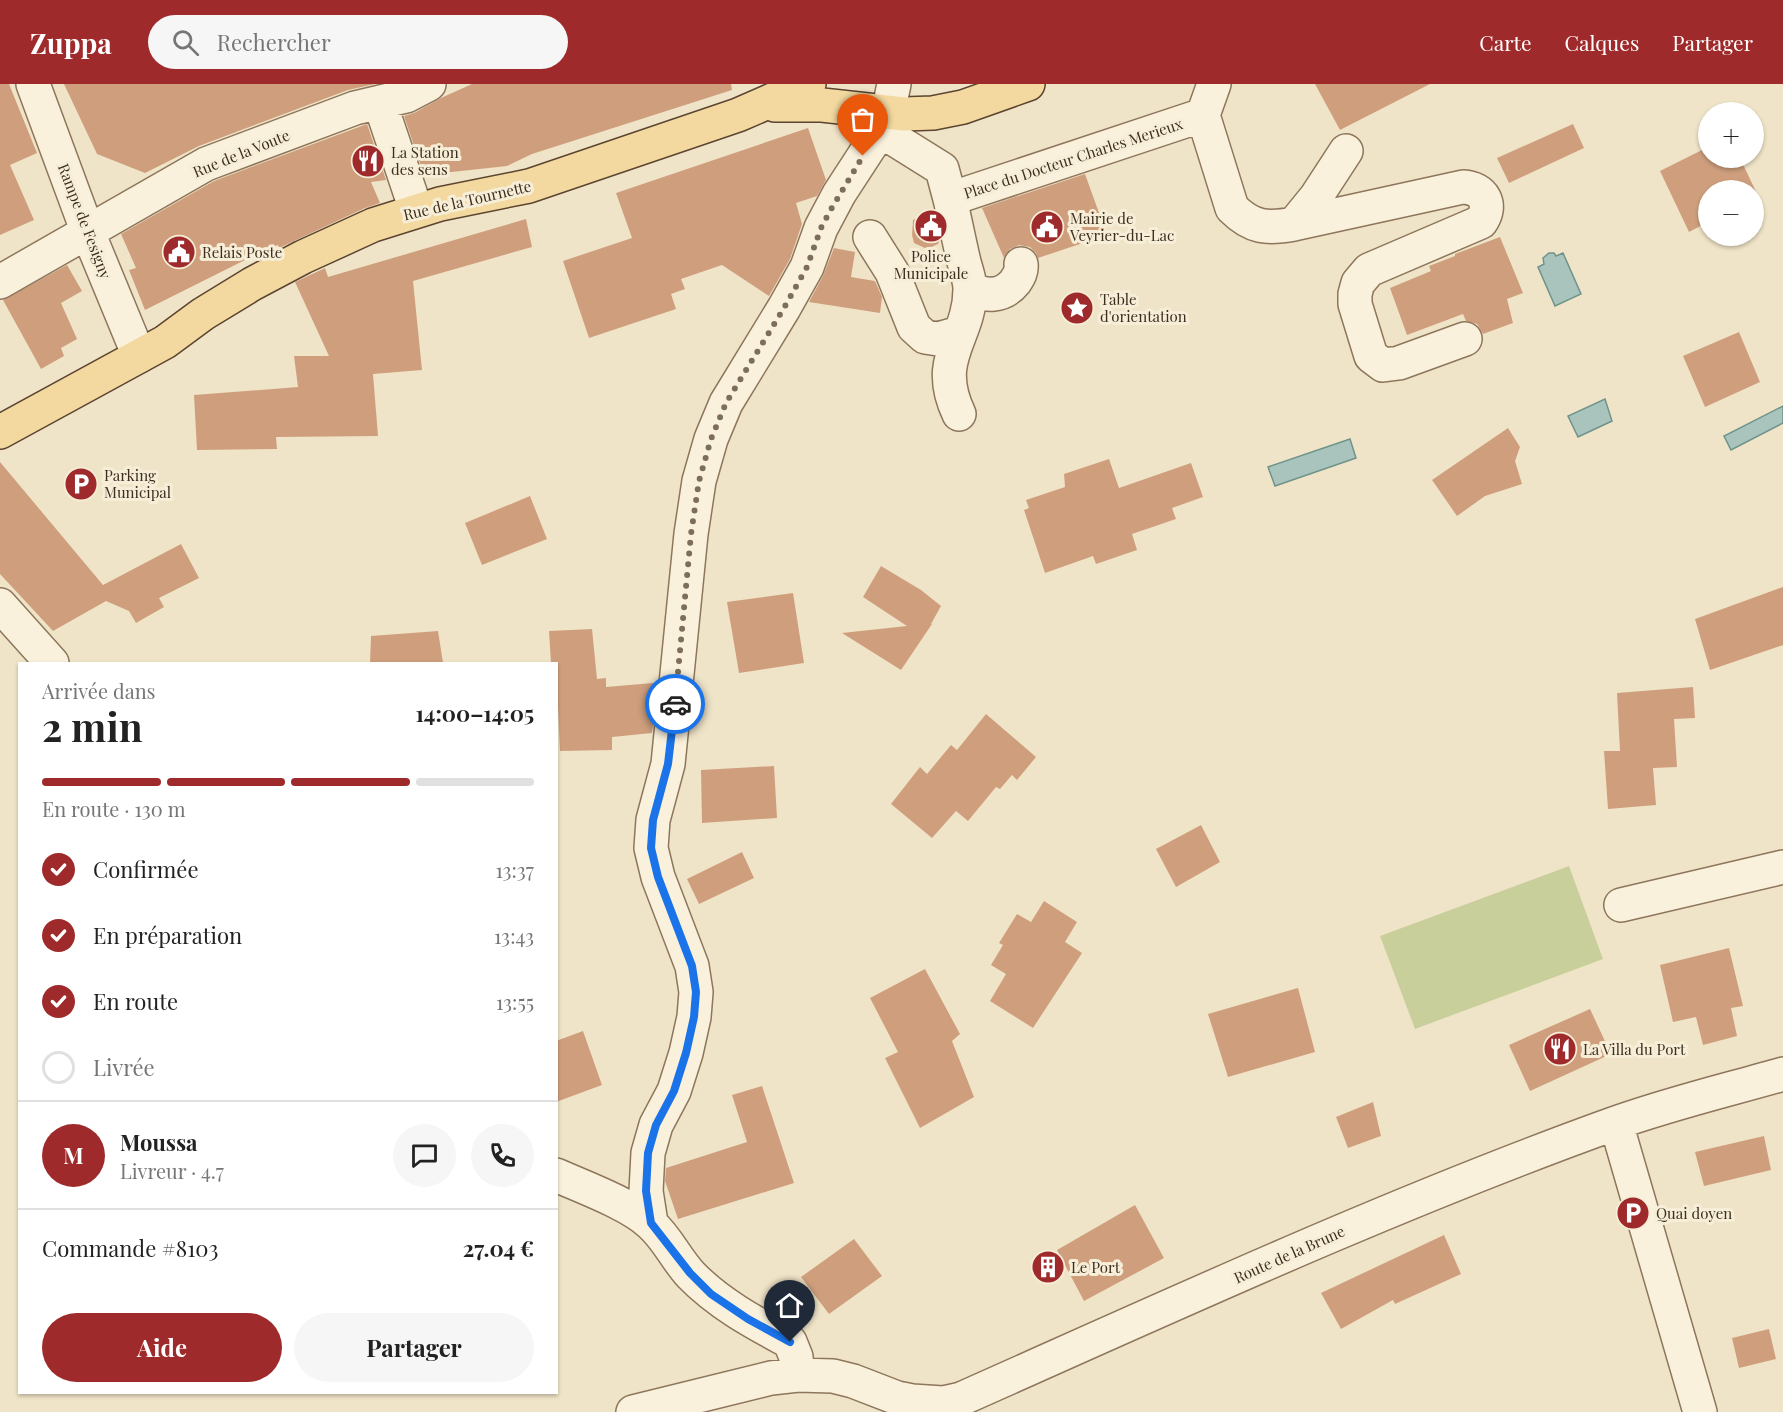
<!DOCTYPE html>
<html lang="fr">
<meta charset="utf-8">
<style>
:root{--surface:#fff;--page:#f6f6f6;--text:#222;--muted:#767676;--line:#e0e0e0;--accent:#9e2a2b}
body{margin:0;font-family:"Playfair Display",serif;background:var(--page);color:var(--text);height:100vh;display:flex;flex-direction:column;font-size:22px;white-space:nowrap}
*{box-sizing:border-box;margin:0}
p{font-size:20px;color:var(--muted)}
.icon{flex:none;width:33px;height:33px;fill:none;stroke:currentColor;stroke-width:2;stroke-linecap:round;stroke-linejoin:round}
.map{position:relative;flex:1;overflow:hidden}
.sheet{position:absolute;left:18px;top:578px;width:540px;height:732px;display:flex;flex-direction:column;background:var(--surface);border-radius:0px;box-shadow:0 2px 4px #0004}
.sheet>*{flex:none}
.tools{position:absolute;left:1698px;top:18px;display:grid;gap:12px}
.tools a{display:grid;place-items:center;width:66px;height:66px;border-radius:50%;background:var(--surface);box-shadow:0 2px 4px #0004;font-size:30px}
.pin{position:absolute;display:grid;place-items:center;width:51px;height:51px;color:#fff;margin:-62px -26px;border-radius:50% 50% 50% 0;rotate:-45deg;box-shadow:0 0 6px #0007}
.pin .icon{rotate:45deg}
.courier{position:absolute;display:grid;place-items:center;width:60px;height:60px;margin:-30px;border:4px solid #1a73e8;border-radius:50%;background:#fff;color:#222;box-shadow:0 2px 8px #0007}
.headline em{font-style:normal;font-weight:700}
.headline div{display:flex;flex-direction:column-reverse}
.headline{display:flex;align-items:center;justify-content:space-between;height:102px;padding:0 24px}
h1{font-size:39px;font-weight:700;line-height:45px}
.bar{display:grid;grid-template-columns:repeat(4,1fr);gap:9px 6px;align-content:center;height:72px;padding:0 24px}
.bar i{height:8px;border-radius:4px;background:var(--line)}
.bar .current{background:var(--accent)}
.bar p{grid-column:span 4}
.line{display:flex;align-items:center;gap:15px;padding:0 24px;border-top:2px solid var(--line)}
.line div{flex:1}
.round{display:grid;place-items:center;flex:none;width:63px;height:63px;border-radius:32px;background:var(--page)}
ol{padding:0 24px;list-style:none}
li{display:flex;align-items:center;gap:18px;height:66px}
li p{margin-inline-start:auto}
li .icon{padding:6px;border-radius:50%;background:var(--accent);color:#fff;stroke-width:4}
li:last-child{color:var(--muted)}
li i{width:33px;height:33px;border:3px solid var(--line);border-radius:50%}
.button{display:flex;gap:12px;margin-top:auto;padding:12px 24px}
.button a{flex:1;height:69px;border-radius:36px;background:var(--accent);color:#fff;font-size:24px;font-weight:700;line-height:69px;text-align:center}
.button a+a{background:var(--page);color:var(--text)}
header{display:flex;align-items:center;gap:36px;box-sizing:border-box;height:84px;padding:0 30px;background:var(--accent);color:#fff}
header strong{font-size:28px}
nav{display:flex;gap:33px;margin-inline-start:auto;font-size:21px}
.search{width:420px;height:54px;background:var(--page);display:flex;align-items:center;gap:15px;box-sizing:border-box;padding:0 21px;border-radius:33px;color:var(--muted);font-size:22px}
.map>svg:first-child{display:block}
.green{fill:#c9cf9b}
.water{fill:#a9c4bc;stroke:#6f938a;stroke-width:1.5}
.building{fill:#cf9f7d}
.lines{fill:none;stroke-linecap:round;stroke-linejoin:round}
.minor-casing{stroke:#8d765c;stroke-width:36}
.major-casing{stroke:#5b4430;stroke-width:36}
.minor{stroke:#faf1dc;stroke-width:33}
.major{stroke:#f3d9a0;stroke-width:33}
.done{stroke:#7c6e5b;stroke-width:6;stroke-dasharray:0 10.8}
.route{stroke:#1a73e8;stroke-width:8}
.labels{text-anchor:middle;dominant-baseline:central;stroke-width:6;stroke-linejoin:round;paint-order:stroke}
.poi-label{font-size:15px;fill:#3d2e20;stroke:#f7eed8;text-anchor:start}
.street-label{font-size:15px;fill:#3d2e20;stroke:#f7eed8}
</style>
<header>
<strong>Zuppa</strong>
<div class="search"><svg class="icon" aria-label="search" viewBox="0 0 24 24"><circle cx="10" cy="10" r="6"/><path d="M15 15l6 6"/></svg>Rechercher</div>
<nav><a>Carte</a><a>Calques</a><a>Partager</a></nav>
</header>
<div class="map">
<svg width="1783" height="1328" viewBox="0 0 1783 1328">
<rect width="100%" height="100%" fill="#f0e4c8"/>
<path class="green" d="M1569,782L1603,875L1415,945L1380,852Z"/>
<path class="water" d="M1549,169H1554L1556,172L1563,169L1581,210L1555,222L1538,183L1544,180L1543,174Z
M1605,315L1612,337L1578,353L1568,332Z
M1783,322V339L1731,366L1724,352Z
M1350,355L1356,374L1275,402L1268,383Z"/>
<path class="building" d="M0,0H9L37,69L10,81L34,136L0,151Z
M64,0H375L348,6L199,62L145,89L97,70Z
M472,0H731L732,6L532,70L507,82L424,91L404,32L414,29L441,14Z
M1315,0H1430L1340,46Z
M367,40L386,96L371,98L380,119L365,124L279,164L278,161L265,166L145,226L129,186L136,184L121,150L214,97Z
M1573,40L1584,64L1509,99L1497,74Z
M808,44L826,96L817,112L796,119L802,140L790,175L769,212L722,181L681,195L685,205L671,210L676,225L589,254L563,177L632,154L616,109Z
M1708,63V74H1740L1759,114L1754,117V106H1708V138L1689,148L1660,87Z
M1085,90L1107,151L1038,174L1036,169L1030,163L1019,161L1010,165L1004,174L982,124Z
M926,130L935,134L940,156L938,160L927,165L914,159L912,151L913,136Z
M526,135L532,163L413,197L422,286L373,290L378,352L276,353L277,365L197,366L194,311L298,303L294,272H329L295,198L325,184L328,193Z
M1500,153L1523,209L1507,215L1513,239L1483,250L1477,240L1466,237L1463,230L1407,251L1390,204L1431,187L1429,182L1455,172V170Z
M834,164L855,168L851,193L875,197L882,213L880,229L809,218L823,192Z
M67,181L82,207L61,219L77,255L61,264L64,272L41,285L3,216Z
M1739,248L1760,298L1705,323L1683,272Z
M1508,344L1520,363L1515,377L1522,400L1485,412L1457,432L1432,396Z
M1109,375L1119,404L1191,379L1203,413L1172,424L1176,435L1132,450L1137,466L1096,480L1093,472L1045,489L1024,426L1029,424L1026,416L1065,403L1064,390Z
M0,378L103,501L181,460L199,494L159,514L164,523L136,539L129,527L106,517L53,547L0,490Z
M530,412L547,455L482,481L465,439Z
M881,482L921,506L941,522L931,540H932L901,586L842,549L907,542L863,513Z
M1783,503V561L1710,586L1695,535Z
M793,509L804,579L739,589L727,518Z
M592,545L597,595L606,594V603L653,599L655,624L652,649L612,653V666L560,667L556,579H551L549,547Z
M438,547L443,579H370L371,552Z
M1693,603L1695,634L1674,635L1677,683L1653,684L1656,721L1608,725L1604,667H1620L1617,609Z
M986,630L1036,673L1017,696L1012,691L1000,705L996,703L968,737L956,727L932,754L891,720L920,683L927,690L951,661L957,666Z
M774,682L777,734L702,739L701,686Z
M1201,741L1220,778L1176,803L1156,765Z
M742,768L754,794L699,820L687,795Z
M1044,817L1077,838L1065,858L1082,869L1033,944L990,917L1006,890L991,881L1003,861L999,859L1017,830L1031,838Z
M1729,864L1743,922L1731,924L1737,952L1703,961L1696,933L1673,938L1660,881Z
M925,885L960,950L952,957L974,1013L920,1044L885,974L898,968L870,914Z
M1298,904L1315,968L1228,993L1208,930Z
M1590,925L1611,970L1530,1007L1509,961Z
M583,947L602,1001L556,1018V957Z
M762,1002L794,1099L678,1135L665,1097L666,1084L747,1058L732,1011Z
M1373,1018L1381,1052L1348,1064L1336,1033Z
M1764,1052L1771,1086L1704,1102L1695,1068Z
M1135,1121L1164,1174L1084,1217L1057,1166Z
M1444,1151L1461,1190L1395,1220L1393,1216L1341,1245L1321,1209Z
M854,1155L882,1192L829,1230L801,1193Z
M1769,1245L1776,1275L1739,1284L1732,1254Z"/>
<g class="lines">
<g class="minor-casing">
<path id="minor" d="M33,0L87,146L139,272
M380,19L416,126
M1203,31L1232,124C1252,144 1267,145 1294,140L1463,103C1484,104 1493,121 1481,138L1369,186L1358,199L1355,210V220L1371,272L1383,281L1399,279L1465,255
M862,35L942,85L950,115L1203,31L1214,0
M950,115C955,136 959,157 964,178C966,186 970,196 970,205C970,255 932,273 959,330
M1294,140L1316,113L1346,67
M870,153L892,188L914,243L925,253L938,255L959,249
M0,198L206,80L355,24L406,12L429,0
M970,204C985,213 1003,213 1015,198C1019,192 1022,187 1021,180
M0,521L52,579
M1621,821L1783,783
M1616,1039L1700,1328
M556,1091C583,1103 630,1120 651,1140C667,1154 676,1175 691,1191C719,1220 755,1239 790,1258L796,1273L798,1291
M651,1139L646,1107L648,1069L656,1041L674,1007L686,969L694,933L696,908L692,882L658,793L651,764L653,736L668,680L691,450L699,397L711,355L726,319L784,224L807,183L821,144L839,110L880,47L888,29L894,0
M633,1328L771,1294L798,1291L833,1292L853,1297L897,1314L912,1317L943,1319L961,1315C1177,1219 1391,1120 1613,1040C1668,1020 1727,1006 1783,990"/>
</g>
<g class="major-casing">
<path id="major" d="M775,21H822L904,30L933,29L963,23L1028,0
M0,348L165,258L203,230L252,200L303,173L373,141L440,120L529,102L738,31L809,0"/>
</g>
<use href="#minor" class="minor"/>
<use href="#major" class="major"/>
</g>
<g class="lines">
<path class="done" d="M675,620L691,450L699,397L711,355L726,319L784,224L807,183L821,144L830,127L863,72"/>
<path class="route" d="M675,620L668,680L653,736L651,764L658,793L692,882L696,908L694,933L686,969L674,1007L656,1041L648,1069L646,1107L651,1139L690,1189L711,1210L748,1235L790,1258"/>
</g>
<defs>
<g id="restaurant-disc" transform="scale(1.725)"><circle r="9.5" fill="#9e2a2b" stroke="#f7eed8"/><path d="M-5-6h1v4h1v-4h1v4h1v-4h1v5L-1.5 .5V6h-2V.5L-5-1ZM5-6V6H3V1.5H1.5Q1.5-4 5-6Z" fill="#fff"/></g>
<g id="civic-disc" transform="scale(1.725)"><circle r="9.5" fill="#9e2a2b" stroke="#f7eed8"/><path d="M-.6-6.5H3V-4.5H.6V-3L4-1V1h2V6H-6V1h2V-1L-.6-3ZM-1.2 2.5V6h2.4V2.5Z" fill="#fff"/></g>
<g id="sight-disc" transform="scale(1.725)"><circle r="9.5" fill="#9e2a2b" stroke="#f7eed8"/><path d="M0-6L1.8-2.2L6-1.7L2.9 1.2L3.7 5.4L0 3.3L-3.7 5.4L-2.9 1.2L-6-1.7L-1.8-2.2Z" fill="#fff"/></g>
<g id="parking-disc" transform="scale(1.725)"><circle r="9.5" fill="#9e2a2b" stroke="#f7eed8"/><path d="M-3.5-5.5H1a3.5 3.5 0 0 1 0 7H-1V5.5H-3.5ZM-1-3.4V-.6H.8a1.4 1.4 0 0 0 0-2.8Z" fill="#fff"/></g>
<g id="building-disc" transform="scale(1.725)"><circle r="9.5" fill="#9e2a2b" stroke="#f7eed8"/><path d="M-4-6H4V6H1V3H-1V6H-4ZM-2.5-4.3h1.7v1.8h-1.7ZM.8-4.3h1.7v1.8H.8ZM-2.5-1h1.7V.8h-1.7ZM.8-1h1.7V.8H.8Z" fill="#fff"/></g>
</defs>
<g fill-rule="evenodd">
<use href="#restaurant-disc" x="368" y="77"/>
<use href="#civic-disc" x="931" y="142"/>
<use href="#civic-disc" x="1047" y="143"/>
<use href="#civic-disc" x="179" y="168"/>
<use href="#sight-disc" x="1077" y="224"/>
<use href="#parking-disc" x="81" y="400"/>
<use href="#restaurant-disc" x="1560" y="965"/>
<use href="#parking-disc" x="1633" y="1129"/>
<use href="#building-disc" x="1048" y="1183"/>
</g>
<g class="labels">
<g class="poi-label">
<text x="391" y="68">La Station<tspan x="391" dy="17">des sens</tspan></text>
<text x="1070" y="134">Mairie de<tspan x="1070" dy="17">Veyrier-du-Lac</tspan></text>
<text x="202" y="168">Relais Poste</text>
<text x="931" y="172" text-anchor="middle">Police<tspan x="931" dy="17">Municipale</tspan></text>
<text x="1100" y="215">Table<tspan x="1100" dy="17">d'orientation</tspan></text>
<text x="104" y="391">Parking<tspan x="104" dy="17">Municipal</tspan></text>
<text x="1583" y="965">La Villa du Port</text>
<text x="1656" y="1129">Quai doyen</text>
<text x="1071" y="1183">Le Port</text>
</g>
<g class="street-label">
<text transform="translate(241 69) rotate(-22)">Rue de la Voute</text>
<text transform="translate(1073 74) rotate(-18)">Place du Docteur Charles Merieux</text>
<text transform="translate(467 116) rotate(-13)">Rue de la Tournette</text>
<text transform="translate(85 137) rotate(69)">Rampe de Fesigny</text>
<text transform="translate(1289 1170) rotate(-24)">Route de la Brune</text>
</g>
</g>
</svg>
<div class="tools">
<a>+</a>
<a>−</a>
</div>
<div class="pin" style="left:863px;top:72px;background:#ea580c"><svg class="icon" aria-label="bag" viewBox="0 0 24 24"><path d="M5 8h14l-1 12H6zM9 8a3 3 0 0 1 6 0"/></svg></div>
<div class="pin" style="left:790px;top:1258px;background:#1f2937"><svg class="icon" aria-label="home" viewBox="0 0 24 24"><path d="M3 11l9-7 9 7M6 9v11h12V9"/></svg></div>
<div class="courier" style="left:675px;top:620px"><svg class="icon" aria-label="car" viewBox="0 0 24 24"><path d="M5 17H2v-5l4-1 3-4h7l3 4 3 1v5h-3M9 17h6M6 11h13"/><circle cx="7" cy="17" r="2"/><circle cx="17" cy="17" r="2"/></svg></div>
<section class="sheet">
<div class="headline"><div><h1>2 min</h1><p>Arrivée dans</p></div><em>14:00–14:05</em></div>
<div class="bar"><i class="current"></i><i class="current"></i><i class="current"></i><i></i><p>En route · 130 m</p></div>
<ol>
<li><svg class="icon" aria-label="check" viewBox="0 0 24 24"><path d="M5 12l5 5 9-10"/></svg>Confirmée<p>13:37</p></li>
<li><svg class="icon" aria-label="check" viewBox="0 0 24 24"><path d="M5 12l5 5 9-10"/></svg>En préparation<p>13:43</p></li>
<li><svg class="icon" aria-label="check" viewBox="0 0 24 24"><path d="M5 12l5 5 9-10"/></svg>En route<p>13:55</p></li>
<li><i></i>Livrée</li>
</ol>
<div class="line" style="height:108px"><b class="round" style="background:var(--accent);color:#fff">M</b><div><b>Moussa</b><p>Livreur · 4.7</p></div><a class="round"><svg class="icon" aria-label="chat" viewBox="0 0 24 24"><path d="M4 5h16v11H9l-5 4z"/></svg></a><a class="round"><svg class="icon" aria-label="phone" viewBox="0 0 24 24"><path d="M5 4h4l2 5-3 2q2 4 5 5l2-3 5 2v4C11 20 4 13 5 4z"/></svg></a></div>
<div class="line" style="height:78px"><div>Commande #8103</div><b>27.04 €</b></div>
<div class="button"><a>Aide</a><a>Partager</a></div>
</section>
</div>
